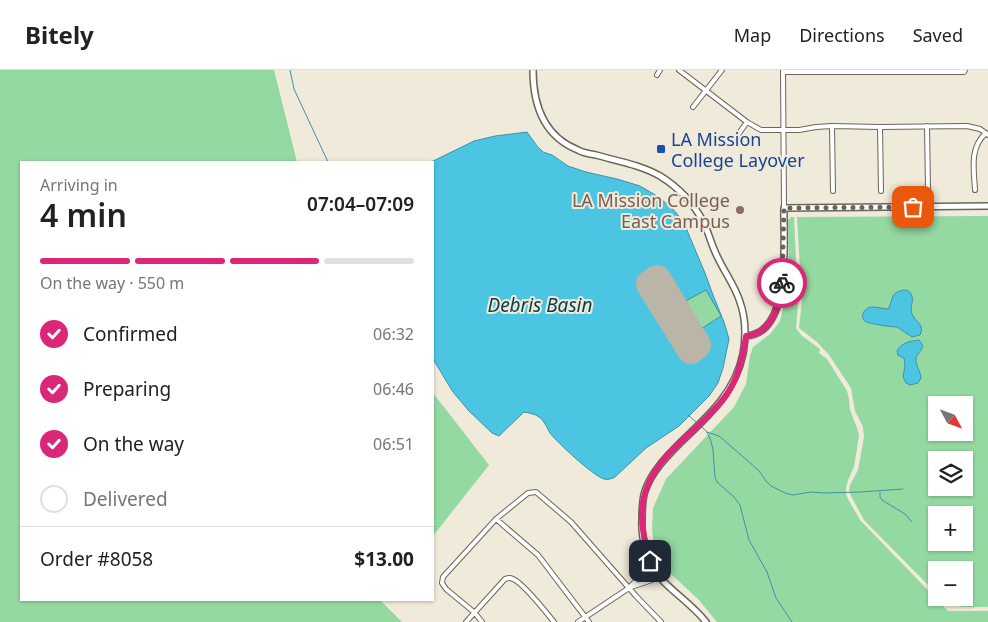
<!DOCTYPE html>
<meta charset="utf-8">
<style>
:root{--surface:#fff;--page:#f6f6f6;--text:#222;--muted:#767676;--line:#e0e0e0;--accent:#db2777}
body{margin:0;font-family:"Noto Sans",sans-serif;background:var(--page);color:var(--text);height:100vh;display:flex;flex-direction:column;font-size:19px;white-space:nowrap}
*{box-sizing:border-box;margin:0}
p{font-size:16px;color:var(--muted)}
.icon{flex:none;width:28px;height:28px;fill:none;stroke:currentColor;stroke-width:2;stroke-linecap:round;stroke-linejoin:round}
.map{position:relative;flex:1;overflow:hidden}
.sheet{position:absolute;left:20px;top:91px;width:414px;height:440px;display:flex;flex-direction:column;background:var(--surface);border-radius:0px;box-shadow:0 1px 4px #0004}
.sheet>*{flex:none}
.needle{width:32px;rotate:131deg}
.fabs{position:absolute;left:928px;top:326px;display:grid;gap:10px}
.fabs a{display:grid;place-items:center;width:45px;height:45px;border-radius:0px;background:var(--surface);box-shadow:0 1px 4px #0004;font-size:25px}
.pin{position:absolute;display:grid;place-items:center;width:42px;height:42px;color:#fff;margin:-21px;border-radius:10px;box-shadow:0 2px 8px #0006}
.courier{position:absolute;display:grid;place-items:center;width:50px;height:50px;margin:-25px;border:4px solid #db2777;border-radius:50%;background:#fff;color:#222;box-shadow:0 1px 6px #0007}
.head em{font-style:normal;font-weight:600}
.head div{display:flex;flex-direction:column-reverse}
.head{display:flex;align-items:center;justify-content:space-between;height:85px;padding:0 20px}
h1{font-size:32px;font-weight:600;line-height:38px}
.bar{display:grid;grid-template-columns:repeat(4,1fr);gap:8px 5px;align-content:center;height:60px;padding:0 20px}
.bar i{height:6px;border-radius:4px;background:var(--line)}
.bar .on{background:var(--accent)}
.bar p{grid-column:span 4}
.line{display:flex;align-items:center;gap:12px;padding:0 20px;border-top:1px solid var(--line)}
.line div{flex:1}
ol{padding:0 20px;list-style:none}
li{display:flex;align-items:center;gap:15px;height:55px}
li p{margin-inline-start:auto}
li .icon{padding:5px;border-radius:50%;background:var(--accent);color:#fff;stroke-width:4}
li:last-child{color:var(--muted)}
li i{width:28px;height:28px;border:2px solid var(--line);border-radius:50%}
header{display:flex;align-items:center;gap:30px;box-sizing:border-box;height:70px;padding:0 25px;background:var(--surface);border-bottom:1px solid var(--line)}
header strong{font-size:24px}
nav{display:flex;gap:28px;margin-inline-start:auto;font-size:18px}
.map>svg:first-child{display:block}
.green{fill:#94d9a2;fill-rule:evenodd}
.water{fill:#4cc5e3;stroke:#3e92a6;fill-rule:evenodd}
.lines{fill:none;stroke-linecap:round;stroke-linejoin:round}
.stream{stroke:#3e92a6;stroke-width:1}
.runway{stroke:#bab5a7;stroke-width:28}
.minor-casing{stroke:#6b6658;stroke-width:6}
.tertiary-casing{stroke:#6b6658;stroke-width:8}
.minor{stroke:#fff;stroke-width:4}
.tertiary{stroke:#fff;stroke-width:5}
.done{stroke:#67645a;stroke-width:5;stroke-dasharray:0 9}
.route{stroke:#db2777;stroke-width:6}
.transit-dot{fill:#1a4fb4;stroke:#efead9;stroke-width:2}
.education-dot{fill:#8d6e63;stroke:#efead9;stroke-width:2}
.labels{text-anchor:middle;dominant-baseline:central;stroke-width:4;stroke-linejoin:round;paint-order:stroke}
.transit-label{font-size:18px;fill:#164399;stroke:#efead9;text-anchor:start}
.education-label{font-size:18px;fill:#785e54;stroke:#efead9;text-anchor:end}
.water-label{font-size:19px;font-style:italic;fill:#063e4a;stroke:#efead9}
</style>
<header>
<strong>Bitely</strong>
<nav><a>Map</a><a>Directions</a><a>Saved</a></nav>
</header>
<div class="map">
<svg width="988" height="552" viewBox="0 0 988 552">
<rect width="100%" height="100%" fill="#efead9"/>
<path class="green" d="M0,0H274L297,92H21V530H382L381,531L402,552H0Z
M988,146V537C971,537 953,539 940,528H964V500H936V523L864,450L851,426L849,420L850,415L858,400L864,367L863,357L855,341L851,318L829,285L817,272L799,258L802,231L797,147ZM936,335H964V362H936ZM936,390H964V418H936ZM936,445H964V472H936Z
M791,147H794L798,234L796,258L801,265L820,279L819,283L827,289L847,321L849,329L850,340L857,358L859,366L854,397L848,410L846,418V424L848,429L860,450L948,541H988V552H717L698,529L672,505L654,476L652,459L653,438L666,409L734,337L746,314L750,286L753,277L769,265L775,258L780,251L787,222L789,198L788,150Z
M662,204L706,220L721,246L702,276L688,285L645,214Z
M433,323L489,395L433,466Z"/>
<path class="water" d="M527,62L537,76L543,82L552,85L568,96L586,102L617,109L640,116L657,126L672,138L678,145L686,158L705,203L713,225L724,252L729,269L723,298L718,313L709,326L679,356L646,378L615,407C611,409 608,410 604,409C592,405 558,373 550,363C547,358 544,350 539,347C535,344 529,343 524,342L499,366L492,363L469,341L453,322L433,289L432,92H431L474,71L495,66ZM662,204L680,234L706,220L721,246L695,263L702,276L688,285L645,214Z
M904,220C908,221 909,220 911,224C915,230 909,237 912,244C916,253 925,254 920,265L912,267L897,257C892,257 868,254 865,251C859,246 865,237 872,237C878,237 884,239 888,239C894,229 889,223 904,220Z
M919,270C927,278 919,280 916,288C915,295 921,302 921,308L918,313L910,315L906,313L903,307L905,296L904,288L898,285L897,281C901,273 910,271 919,270Z"/>
<g class="lines">
<path class="stream" d="M290,0L294,19L328,92
M688,345L698,354
M701,356L707,362L711,371L713,380L715,407L717,412L734,427L740,435L749,470L767,502L776,528L792,552
M707,362L719,366L748,391L759,401L766,411L771,416L785,423L793,425L811,422L824,423L860,422L903,419
M880,422V427L882,430L905,444L912,452"/>
<path class="runway" d="M657,209L697,275L691,280L650,214Z"/>
<g class="minor-casing">
<path id="minor" d="M679,0L747,52L761,60H799L816,57L832,56L880,57L967,56L980,59L988,65
M783,0L784,138
M783,2H964L965,0
M657,5L660,0
M693,37L722,0
M832,56L833,121
M927,56L928,120
M880,57L881,121
M735,69L747,52
M975,120C974,100 969,78 986,63
M496,449L538,485L589,552
M631,517L652,510L658,505
M466,552L505,509C508,508 509,507 513,509C523,513 546,542 554,552
M482,552L475,543L446,519L442,513L443,507L496,449L528,423L536,422L571,452L636,526L661,552
M578,552L629,518L651,495"/>
</g>
<g class="tertiary-casing">
<path id="tertiary" d="M533,0C533,34 543,66 578,80C583,83 590,84 596,85C617,91 641,95 660,106C678,117 694,134 704,153C709,164 712,177 718,188C725,203 735,216 740,232C746,249 746,267 743,284C735,323 708,346 681,372C667,386 652,401 645,421C642,430 642,440 642,450C641,464 645,482 651,495C663,517 690,531 706,552
M746,266C793,263 783,170 784,138L988,136"/>
</g>
<use href="#minor" class="minor"/>
<use href="#tertiary" class="tertiary"/>
</g>
<g class="lines">
<path class="done" d="M782,213L784,138L913,137"/>
<path class="route" d="M650,491C639,454 636,425 661,393C671,380 684,369 696,358C707,347 719,336 727,324C739,306 743,286 746,266C772,264 780,235 782,213"/>
</g>
<rect class="transit-dot" x="656" y="74" width="10" height="10" rx="2.5"/>
<circle class="education-dot" cx="740" cy="140" r="5"/>
<g class="labels">
<g class="transit-label">
<text x="671" y="69">LA Mission<tspan x="671" dy="21">College Layover</tspan></text>
</g>
<g class="education-label">
<text x="730" y="130">LA Mission College<tspan x="730" dy="21">East Campus</tspan></text>
</g>
<g class="water-label">
<text x="540" y="235">Debris Basin</text>
</g>
</g>
</svg>
<div class="fabs">
<a><svg class="needle" viewBox="-14 -14 28 28"><path d="M0-13l5 13h-10z" fill="#e53935"/><path d="M0 13l5-13h-10z" fill="#767676"/></svg></a>
<a><svg class="icon" aria-label="layers" viewBox="0 0 24 24"><path d="M12 4l9 5-9 5-9-5zM3 14l9 5 9-5"/></svg></a>
<a>+</a>
<a>−</a>
</div>
<div class="pin" style="left:913px;top:137px;background:#ea580c"><svg class="icon" aria-label="bag" viewBox="0 0 24 24"><path d="M5 8h14l-1 12H6zM9 8a3 3 0 0 1 6 0"/></svg></div>
<div class="pin" style="left:650px;top:491px;background:#1f2937"><svg class="icon" aria-label="home" viewBox="0 0 24 24"><path d="M3 11l9-7 9 7M6 9v11h12V9"/></svg></div>
<div class="courier" style="left:782px;top:213px"><svg class="icon" aria-label="bike" viewBox="0 0 24 24"><circle cx="6" cy="16" r="4"/><circle cx="18" cy="16" r="4"/><path d="M6 16l4-8h5l3 8M10 8l3 8H6M13 5h3"/></svg></div>
<section class="sheet">
<div class="head"><div><h1>4 min</h1><p>Arriving in</p></div><em>07:04–07:09</em></div>
<div class="bar"><i class="on"></i><i class="on"></i><i class="on"></i><i></i><p>On the way · 550 m</p></div>
<ol>
<li><svg class="icon" aria-label="check" viewBox="0 0 24 24"><path d="M5 12l5 5 9-10"/></svg>Confirmed<p>06:32</p></li>
<li><svg class="icon" aria-label="check" viewBox="0 0 24 24"><path d="M5 12l5 5 9-10"/></svg>Preparing<p>06:46</p></li>
<li><svg class="icon" aria-label="check" viewBox="0 0 24 24"><path d="M5 12l5 5 9-10"/></svg>On the way<p>06:51</p></li>
<li><i></i>Delivered</li>
</ol>
<div class="line" style="height:65px"><div>Order #8058</div><b>$13.00</b></div>
</section>
</div>
